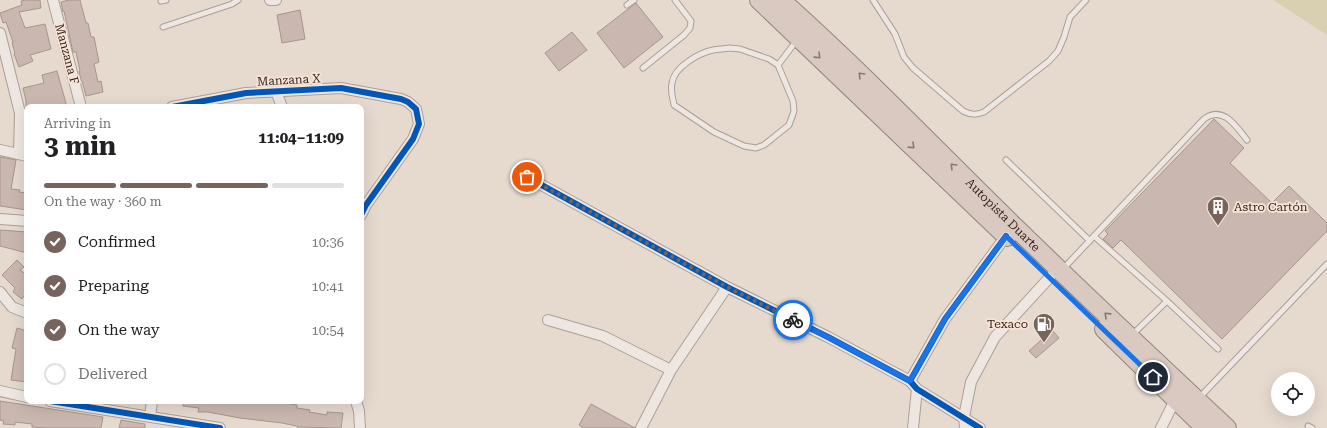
<!DOCTYPE html>
<meta charset="utf-8">
<style>
:root{--surface:#fff;--page:#f2f2f2;--text:#202124;--muted:#757577;--line:#e0e0e0;--accent:#77655d}
body{margin:0;font-family:"Roboto Serif",serif;background:var(--page);color:var(--text);height:100vh;display:flex;flex-direction:column;font-size:15px;white-space:nowrap}
*{box-sizing:border-box;margin:0}
p{font-size:13px;color:var(--muted)}
.icon{flex:none;width:22px;height:22px;fill:none;stroke:currentColor;stroke-width:2;stroke-linecap:round;stroke-linejoin:round}
.map{position:relative;flex:1;overflow:hidden}
.details{position:absolute;left:24px;top:104px;width:340px;height:300px;display:flex;flex-direction:column;background:var(--surface);border-radius:8px;box-shadow:0 4px 16px #0002}
.details>*{flex:none}
.buttons{position:absolute;left:1271px;top:372px;display:grid;gap:8px}
.buttons a{display:grid;place-items:center;width:44px;height:44px;border-radius:50%;background:var(--surface);box-shadow:0 4px 16px #0002;font-size:20px}
.pin{position:absolute;display:grid;place-items:center;width:34px;height:34px;color:#fff;margin:-17px;border:2px solid #fff;border-radius:50%;box-shadow:0 1px 4px #0007}
.courier{position:absolute;display:grid;place-items:center;width:40px;height:40px;margin:-20px;border:3px solid #1a73e8;border-radius:50%;background:#fff;color:#222;box-shadow:0 1px 5px #0007}
.head em{font-style:normal;font-weight:700}
.head div{display:flex;flex-direction:column-reverse}
.head{display:flex;align-items:center;justify-content:space-between;height:68px;padding:0 20px}
h1{font-size:26px;font-weight:700;line-height:30px}
.bar{display:grid;grid-template-columns:repeat(4,1fr);gap:6px 4px;align-content:center;height:48px;padding:0 20px}
.bar i{height:5px;border-radius:3px;background:var(--line)}
.bar .active{background:var(--accent)}
.bar p{grid-column:span 4}
ol{padding:0 20px;list-style:none}
li{display:flex;align-items:center;gap:12px;height:44px}
li p{margin-inline-start:auto}
li .icon{padding:4px;border-radius:50%;background:var(--accent);color:#fff;stroke-width:4}
li:last-child{color:var(--muted)}
li i{width:22px;height:22px;border:2px solid var(--line);border-radius:50%}
.map>svg:first-child{display:block}
.green{fill:#d9d0b2}
.building{fill:#cab7b0;stroke:#a6958e}
.lines{fill:none;stroke-linecap:round;stroke-linejoin:round}
.service-casing{stroke:#ab9f98;stroke-width:7}
.minor-casing{stroke:#ab9f98;stroke-width:12}
.motorway-casing{stroke:#91857f;stroke-width:20}
.service{stroke:#eee7e1;stroke-width:5}
.minor{stroke:#eee7e1;stroke-width:10}
.motorway{stroke:#d9c9c0;stroke-width:18}
.cycleway-casing{stroke:#f6e5d6;stroke-width:8}
.cycleway{stroke:#0057b8;stroke-width:6}
.oneway{stroke:#8a7870}
.done{stroke:#77655d;stroke-width:4;stroke-dasharray:0 7.2}
.route{stroke:#1a73e8;stroke-width:5}
.labels{text-anchor:middle;dominant-baseline:central;stroke-width:3.5;stroke-linejoin:round;paint-order:stroke}
.street-label{font-size:12px;fill:#3b261f;stroke:#f6e5d6}
.poi-label{font-size:12px;fill:#3b261f;stroke:#f6e5d6;text-anchor:start}
</style>
<div class="map">
<svg width="1327" height="428" viewBox="0 0 1327 428">
<rect width="100%" height="100%" fill="#e6dacf"/>
<path class="green" d="M1273,0H1327V35Z"/>
<path class="building" d="M26,0H40L41,8L19,12L25,28L45,24L51,49L30,55L33,61L19,67L14,54L15,53L12,43L13,42L6,22L3,23L0,13L22,5L21,1Z
M69,0H80L86,23H88L91,37H94L99,62L94,64L98,82L101,81L103,92L86,96L82,81H81L79,71H80L76,52H73L64,11L63,12L61,2Z
M636,3L663,37L624,68L597,33Z
M300,10L305,39L282,43L277,15Z
M572,32L587,50L559,71L545,53Z
M57,71L67,107H26V101L23,88L44,83L42,75Z
M1214,119L1244,148L1230,163L1272,203L1289,186L1327,223V231L1222,339L1121,240L1113,248L1103,239L1108,234L1105,231Z
M0,157L16,160L11,189L20,190L19,192L27,193V210L0,206Z
M0,230L27,232V253L0,246Z
M17,260L24,267L20,270L27,275V292L22,299L13,292L15,288L2,275Z
M17,328L27,331V382L11,380L16,349L12,348Z
M1052,330L1059,338L1036,358L1029,351Z
M0,401L103,417L101,428H45L32,427V424L15,422V425L3,424L4,421L0,420Z
M183,401L257,402L258,401H272L297,405V408L310,410L309,412L327,415V412L343,413L341,428L297,427V426L282,423L240,418L208,412H198L199,408L183,406Z
M591,404L635,428H584L579,425Z
M121,420L145,424V428H119Z"/>
<g class="lines">
<g class="service-casing">
<path id="service" d="M873,0L895,34L904,57L913,68L963,111C971,115 976,115 984,112L1049,61L1058,51L1064,37L1070,17L1086,0
M161,1L166,0
M627,5L634,0
M163,27L232,4L238,0
M729,48L740,49L769,59L778,65L793,101L794,111L789,125L764,145L756,148L744,146L714,132L674,105C673,98 670,91 672,83C674,67 699,53 713,50C718,49 724,49 729,48Z
M778,65L797,40
M643,68L684,35L690,28L691,21L675,0
M1006,160L1090,241
M1095,237L1167,301
M1063,269L1204,119C1223,105 1236,126 1247,140
M1132,335L1167,301L1218,349
M1199,398L1327,264
M1308,426L1312,428"/>
</g>
<g class="minor-casing">
<path id="minor" d="M53,0L81,107
M270,0H276
M0,33L20,113L19,154
M276,91L282,107
M172,107L246,93L341,88L401,99L408,102L416,109L419,124L413,139L366,205L361,215
M0,150L27,156
M527,177L727,287L828,337L910,381L917,389L980,428
M0,219L27,221
M0,292L12,307L27,313
M548,320L603,336L671,370
M910,381L945,319L1006,236
M0,391L27,397
M50,401L220,428
M356,401L359,411L360,428
M150,417L152,401
M641,428L671,370L727,287
M913,428L917,389
M965,428L964,417L971,382L995,337L1050,277
M1161,428L1175,400"/>
</g>
<g class="motorway-casing">
<g id="motorway">
<path d="M759,0L1007,237"/>
<path id="s1" d="M781,0C862,72 937,151 1015,227C1085,295 1156,362 1227,428"/>
<path d="M1104,329L1205,428"/>
</g>
</g>
<use href="#service" class="service"/>
<use href="#minor" class="minor"/>
<use href="#motorway" class="motorway"/>
<g class="cycleway-casing">
<path id="cycleway" d="M172,107L246,93L341,88L401,99L408,102L416,109L419,124L413,139L366,205L361,215
M527,177L727,287L828,337L910,381L917,389L980,428
M910,381L945,319L1006,236
M50,401L220,428"/>
</g>
<use href="#cycleway" class="cycleway"/>
</g>
<defs><path id="oneway-chevron" d="M-2-3.5L2.5 0L-2 3.5" fill="none" stroke-width="1.6" stroke-linecap="round" stroke-linejoin="round"/></defs>
<g class="oneway">
<use href="#oneway-chevron" transform="translate(818 56) rotate(44)"/>
<use href="#oneway-chevron" transform="translate(861 75) rotate(-135)"/>
<use href="#oneway-chevron" transform="translate(912 146) rotate(44)"/>
<use href="#oneway-chevron" transform="translate(953 166) rotate(-135)"/>
<use href="#oneway-chevron" transform="translate(1107 315) rotate(-136)"/>
</g>
<g class="lines">
<path class="done" d="M527,177L727,287L793,320"/>
<path class="route" d="M793,320L828,337L910,381L945,319L1006,236L1153,377"/>
</g>
<defs>
<g id="building-pin" transform="scale(1.15)"><path d="M0 17L-7.5 6A9.5 9.5 0 1 1 7.5 6Z" fill="#77655d" stroke="#f6e5d6"/><path d="M-4-6H4V6H1V3H-1V6H-4ZM-2.5-4.3h1.7v1.8h-1.7ZM.8-4.3h1.7v1.8H.8ZM-2.5-1h1.7V.8h-1.7ZM.8-1h1.7V.8H.8Z" fill="#fff"/></g>
<g id="fuel-pin" transform="scale(1.15)"><path d="M0 17L-7.5 6A9.5 9.5 0 1 1 7.5 6Z" fill="#77655d" stroke="#f6e5d6"/><path d="M-5.5-6h7V0h2V4h1.3V-2.5L3-4.5l.8-.8L6-3V5H2.5V1h-1V6h-7ZM-4.2-4.7v3.2H.2V-4.7Z" fill="#fff"/></g>
</defs>
<g fill-rule="evenodd">
<use href="#building-pin" x="1218" y="207"/>
<use href="#fuel-pin" x="1044" y="324"/>
</g>
<g class="labels">
<g class="street-label">
<text transform="translate(67 54) rotate(75)">Manzana F</text>
<text transform="translate(289 80) rotate(-3)">Manzana X</text>
<text stroke="none"><textPath href="#s1" startOffset="309">Autopista Duarte</textPath></text>
</g>
<g class="poi-label">
<text x="1234" y="207">Astro Cartón</text>
<text x="1028" y="324" text-anchor="end">Texaco</text>
</g>
</g>
</svg>
<div class="buttons">
<a><svg class="icon" aria-label="locate" viewBox="0 0 24 24"><circle cx="12" cy="12" r="6"/><path d="M12 2v4M12 18v4M2 12h4M18 12h4"/></svg></a>
</div>
<div class="pin" style="left:527px;top:177px;background:#ea580c"><svg class="icon" aria-label="bag" viewBox="0 0 24 24"><path d="M5 8h14l-1 12H6zM9 8a3 3 0 0 1 6 0"/></svg></div>
<div class="pin" style="left:1153px;top:377px;background:#1f2937"><svg class="icon" aria-label="home" viewBox="0 0 24 24"><path d="M3 11l9-7 9 7M6 9v11h12V9"/></svg></div>
<div class="courier" style="left:793px;top:320px"><svg class="icon" aria-label="bike" viewBox="0 0 24 24"><circle cx="6" cy="16" r="4"/><circle cx="18" cy="16" r="4"/><path d="M6 16l4-8h5l3 8M10 8l3 8H6M13 5h3"/></svg></div>
<section class="details">
<div class="head"><div><h1>3 min</h1><p>Arriving in</p></div><em>11:04–11:09</em></div>
<div class="bar"><i class="active"></i><i class="active"></i><i class="active"></i><i></i><p>On the way · 360 m</p></div>
<ol>
<li><svg class="icon" aria-label="check" viewBox="0 0 24 24"><path d="M5 12l5 5 9-10"/></svg>Confirmed<p>10:36</p></li>
<li><svg class="icon" aria-label="check" viewBox="0 0 24 24"><path d="M5 12l5 5 9-10"/></svg>Preparing<p>10:41</p></li>
<li><svg class="icon" aria-label="check" viewBox="0 0 24 24"><path d="M5 12l5 5 9-10"/></svg>On the way<p>10:54</p></li>
<li><i></i>Delivered</li>
</ol>
</section>
</div>
